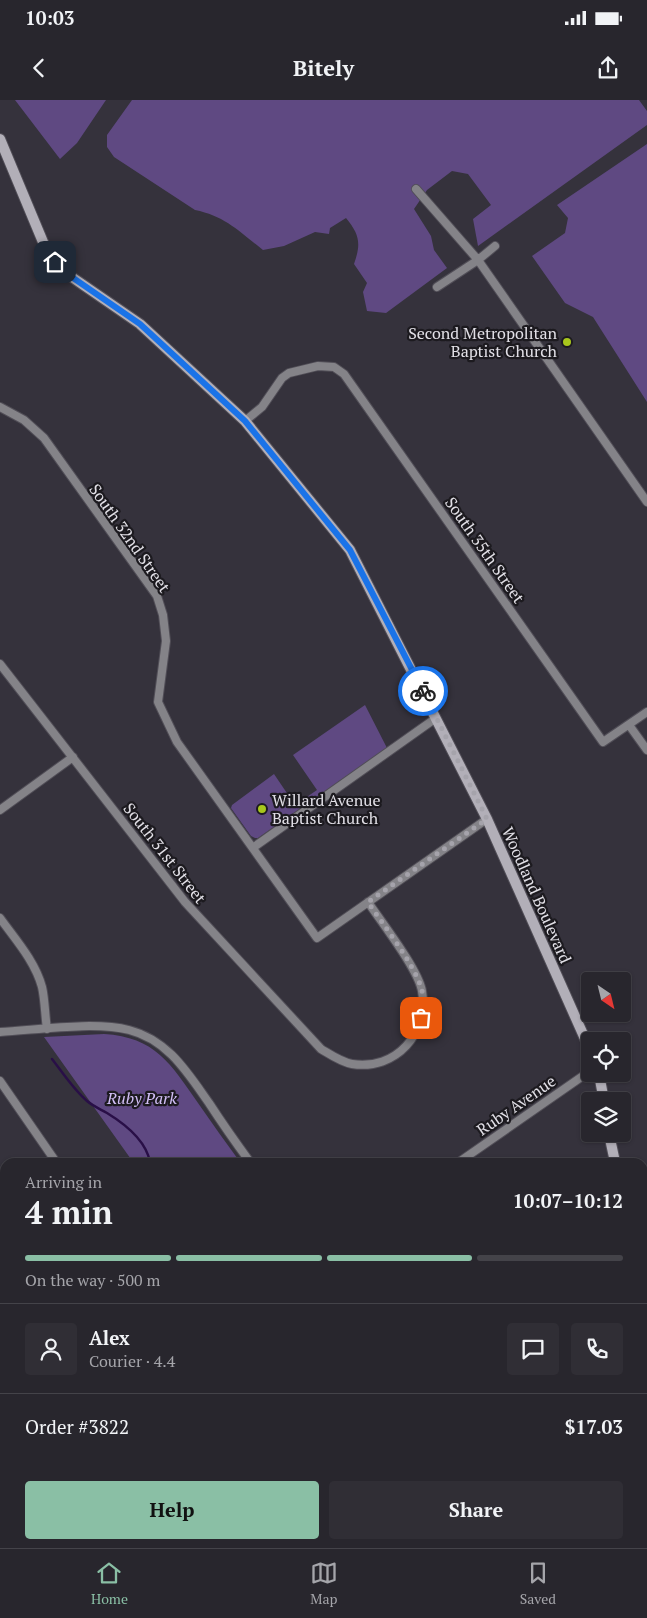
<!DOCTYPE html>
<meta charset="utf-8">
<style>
:root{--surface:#28262d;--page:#302e35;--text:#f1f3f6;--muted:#a5a5aa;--line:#444349;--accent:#8abfa5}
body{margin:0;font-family:"PT Serif",serif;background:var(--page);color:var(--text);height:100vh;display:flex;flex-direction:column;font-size:19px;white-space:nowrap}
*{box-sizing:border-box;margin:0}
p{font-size:16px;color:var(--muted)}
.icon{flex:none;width:28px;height:28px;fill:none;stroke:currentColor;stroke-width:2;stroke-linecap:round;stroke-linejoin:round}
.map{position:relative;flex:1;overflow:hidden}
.drawer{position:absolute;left:0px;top:1058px;width:648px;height:391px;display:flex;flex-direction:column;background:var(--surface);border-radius:15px 15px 0 0;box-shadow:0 1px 4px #0004,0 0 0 1px var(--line)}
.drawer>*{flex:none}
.needle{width:32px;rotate:145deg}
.buttons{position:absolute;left:581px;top:872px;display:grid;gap:10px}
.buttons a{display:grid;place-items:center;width:50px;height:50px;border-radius:5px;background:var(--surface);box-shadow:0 1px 4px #0004,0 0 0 1px var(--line);font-size:25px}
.pin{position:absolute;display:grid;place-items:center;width:42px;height:42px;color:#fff;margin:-21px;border-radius:10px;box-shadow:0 2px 8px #0006}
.courier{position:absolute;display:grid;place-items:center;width:50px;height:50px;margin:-25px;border:4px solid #1a73e8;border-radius:50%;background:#fff;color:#222;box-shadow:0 1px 6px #0007}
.headline em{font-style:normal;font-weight:800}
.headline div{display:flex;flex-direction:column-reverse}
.headline{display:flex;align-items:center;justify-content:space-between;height:85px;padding:0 25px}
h1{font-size:32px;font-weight:800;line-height:38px}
.bar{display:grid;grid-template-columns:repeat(4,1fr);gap:8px 5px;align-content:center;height:60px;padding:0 25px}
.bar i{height:6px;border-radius:4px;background:var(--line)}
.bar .selected{background:var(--accent)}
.bar p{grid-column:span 4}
.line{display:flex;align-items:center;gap:12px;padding:0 25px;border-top:1px solid var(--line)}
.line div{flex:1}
.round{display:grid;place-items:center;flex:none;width:52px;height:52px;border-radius:5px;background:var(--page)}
.cta{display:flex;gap:10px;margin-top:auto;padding:10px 25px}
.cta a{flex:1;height:58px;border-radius:5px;background:var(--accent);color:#111;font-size:20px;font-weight:800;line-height:58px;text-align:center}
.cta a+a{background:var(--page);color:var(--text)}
.status{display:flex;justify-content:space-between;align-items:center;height:35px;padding:0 25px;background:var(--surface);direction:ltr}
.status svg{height:14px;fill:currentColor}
header{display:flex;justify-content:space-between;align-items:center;height:65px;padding:0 25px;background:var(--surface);font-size:22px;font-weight:800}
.menu{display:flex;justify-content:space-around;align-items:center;height:70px;border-top:1px solid var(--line);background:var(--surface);font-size:14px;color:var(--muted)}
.menu a{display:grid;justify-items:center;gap:2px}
.menu .selected{color:var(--accent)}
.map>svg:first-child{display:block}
.green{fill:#5f4982}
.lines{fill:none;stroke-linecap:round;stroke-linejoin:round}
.stream{stroke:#290f47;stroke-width:2.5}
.street-casing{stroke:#514e57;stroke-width:10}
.secondary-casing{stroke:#514e57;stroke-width:12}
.street{stroke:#848388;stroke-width:8}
.secondary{stroke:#b2afb8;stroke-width:10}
.done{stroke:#a5a3ab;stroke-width:5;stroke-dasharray:0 9}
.route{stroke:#1a73e8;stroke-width:6}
.poi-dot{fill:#a8c71c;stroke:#1c1a1f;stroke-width:2}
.labels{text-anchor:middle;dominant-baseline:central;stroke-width:4.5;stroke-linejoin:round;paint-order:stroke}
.poi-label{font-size:16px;fill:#e2e0e7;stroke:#1c1a1f;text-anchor:end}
.street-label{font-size:16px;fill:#e2e0e7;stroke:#1c1a1f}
.park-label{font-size:16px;font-style:italic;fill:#d2bff6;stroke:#1c1a1f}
</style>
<div class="status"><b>10:03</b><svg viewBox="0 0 49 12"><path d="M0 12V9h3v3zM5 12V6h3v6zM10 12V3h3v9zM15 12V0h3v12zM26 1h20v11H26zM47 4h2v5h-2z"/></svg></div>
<header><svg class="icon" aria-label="back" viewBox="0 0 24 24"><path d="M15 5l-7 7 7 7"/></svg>Bitely<svg class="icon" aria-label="share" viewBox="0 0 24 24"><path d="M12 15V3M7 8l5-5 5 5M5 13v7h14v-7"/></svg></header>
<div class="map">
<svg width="647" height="1448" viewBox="0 0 647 1448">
<rect width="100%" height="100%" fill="#35323c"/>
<path class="green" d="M15,0H106L77,43L60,59Z
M132,0H639L647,11V25L478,146L473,119L491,105L468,74L452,71L427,90L414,109L431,136L434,150L447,168L386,213L367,211L363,192L367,183L354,164C361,144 360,135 346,118L330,128L329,134L315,132L284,146L263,150C240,132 225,116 195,110L114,57L107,47V35Z
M647,44V302L593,217L565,203L532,156L565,133L568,118L557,105Z
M365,605L387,648L258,738H255L251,736L231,708L232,705L274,674L295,705L317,690L293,655Z
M104,934C155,937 171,964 198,1003C212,1023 226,1043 240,1062H133L44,937Z
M0,1131L5,1134V1444H21L11,1448H0Z"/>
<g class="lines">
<path class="stream" d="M52,959C63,973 73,989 87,1001C93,1006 100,1009 107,1013C125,1024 146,1041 150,1062"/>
<g class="street-casing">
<path id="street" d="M416,89L478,160L647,402
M437,187L478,160L495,146
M0,307L24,320L44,338L157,496L163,515L166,541L158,602L177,642L317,838L487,719
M245,321L262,307L282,278L289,273L318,266L334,267L344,274L603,642L647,612
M0,564L185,802L321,949C331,955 341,962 352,964C396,971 429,933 422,891C418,869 382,823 368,802
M629,625L647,650
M0,710L73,657
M254,747L436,618
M0,818C15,839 35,861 42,887C45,900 45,916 47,929
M0,932C37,930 94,921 129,930C168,940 187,972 209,1003C222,1023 236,1043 250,1062
M0,981L56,1062
M459,1062L590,971
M642,1091L647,1086
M642,1220L647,1235
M642,1426L647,1433
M390,1444L393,1448
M525,1444L528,1448"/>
</g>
<g class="secondary-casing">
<path id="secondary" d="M0,39L43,142L48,152L63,171L140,224L245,321L350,450L487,719L590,950
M599,974L604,1001
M609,1034L615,1062
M642,1078L647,1077
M642,1170L647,1167
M243,1448L249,1444"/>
</g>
<use href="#street" class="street"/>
<use href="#secondary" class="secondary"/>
</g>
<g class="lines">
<path class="done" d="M421,918C424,908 424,897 421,887C412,861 384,826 368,802L487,719L423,591"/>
<path class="route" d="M55,162L63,171L140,224L245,321L350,450L423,591"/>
</g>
<g class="poi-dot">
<circle cx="567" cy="242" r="5"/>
<circle cx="262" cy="709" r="5"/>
</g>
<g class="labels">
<g class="poi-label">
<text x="557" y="233">Second Metropolitan<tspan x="557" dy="18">Baptist Church</tspan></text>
<text x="272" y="700" text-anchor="start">Willard Avenue<tspan x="272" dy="18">Baptist Church</tspan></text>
</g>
<g class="street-label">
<text transform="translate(130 438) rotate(55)">South 32nd Street</text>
<text transform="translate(485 450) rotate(55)">South 35th Street</text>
<text transform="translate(165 753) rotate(52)">South 31st Street</text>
<text transform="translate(537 795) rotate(66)">Woodland Boulevard</text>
<text transform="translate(516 1005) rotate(-35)">Ruby Avenue</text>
</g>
<g class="park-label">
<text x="142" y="998">Ruby Park</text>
</g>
</g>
</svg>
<div class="buttons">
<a><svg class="needle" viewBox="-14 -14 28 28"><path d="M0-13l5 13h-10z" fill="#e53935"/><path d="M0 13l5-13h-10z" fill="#a5a5aa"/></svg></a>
<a><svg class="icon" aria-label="locate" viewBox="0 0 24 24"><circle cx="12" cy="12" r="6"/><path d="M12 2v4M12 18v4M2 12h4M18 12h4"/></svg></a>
<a><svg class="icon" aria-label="layers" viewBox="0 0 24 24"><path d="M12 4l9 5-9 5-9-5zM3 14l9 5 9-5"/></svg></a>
</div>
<div class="pin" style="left:421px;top:918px;background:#ea580c"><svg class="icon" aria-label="bag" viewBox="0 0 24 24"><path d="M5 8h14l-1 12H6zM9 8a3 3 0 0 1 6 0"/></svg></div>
<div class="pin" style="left:55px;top:162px;background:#1f2937"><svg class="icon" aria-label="home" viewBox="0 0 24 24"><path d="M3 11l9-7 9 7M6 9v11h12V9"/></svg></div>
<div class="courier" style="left:423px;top:591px"><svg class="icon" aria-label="bike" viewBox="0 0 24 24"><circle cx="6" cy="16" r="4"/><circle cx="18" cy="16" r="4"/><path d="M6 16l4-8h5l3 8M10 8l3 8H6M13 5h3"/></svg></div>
<section class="drawer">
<div class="headline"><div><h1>4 min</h1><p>Arriving in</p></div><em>10:07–10:12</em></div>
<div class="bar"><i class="selected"></i><i class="selected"></i><i class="selected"></i><i></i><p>On the way · 500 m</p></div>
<div class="line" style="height:90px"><a class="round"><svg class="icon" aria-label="person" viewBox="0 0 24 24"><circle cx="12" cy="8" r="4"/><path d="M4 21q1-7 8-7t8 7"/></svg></a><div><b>Alex</b><p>Courier · 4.4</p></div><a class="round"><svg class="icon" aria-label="chat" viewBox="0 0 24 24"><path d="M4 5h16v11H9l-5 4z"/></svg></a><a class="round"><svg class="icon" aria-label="phone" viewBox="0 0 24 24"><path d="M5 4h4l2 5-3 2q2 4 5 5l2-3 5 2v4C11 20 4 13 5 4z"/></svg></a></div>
<div class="line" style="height:65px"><div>Order #3822</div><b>$17.03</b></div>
<div class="cta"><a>Help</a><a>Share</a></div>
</section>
</div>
<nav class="menu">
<a class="selected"><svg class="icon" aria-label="home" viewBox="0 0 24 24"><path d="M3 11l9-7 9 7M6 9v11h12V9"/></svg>Home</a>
<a><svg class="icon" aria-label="map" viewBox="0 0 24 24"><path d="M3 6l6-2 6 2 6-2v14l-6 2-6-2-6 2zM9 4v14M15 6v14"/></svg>Map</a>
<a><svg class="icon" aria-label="saved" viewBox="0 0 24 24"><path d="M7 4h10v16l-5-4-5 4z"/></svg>Saved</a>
</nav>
